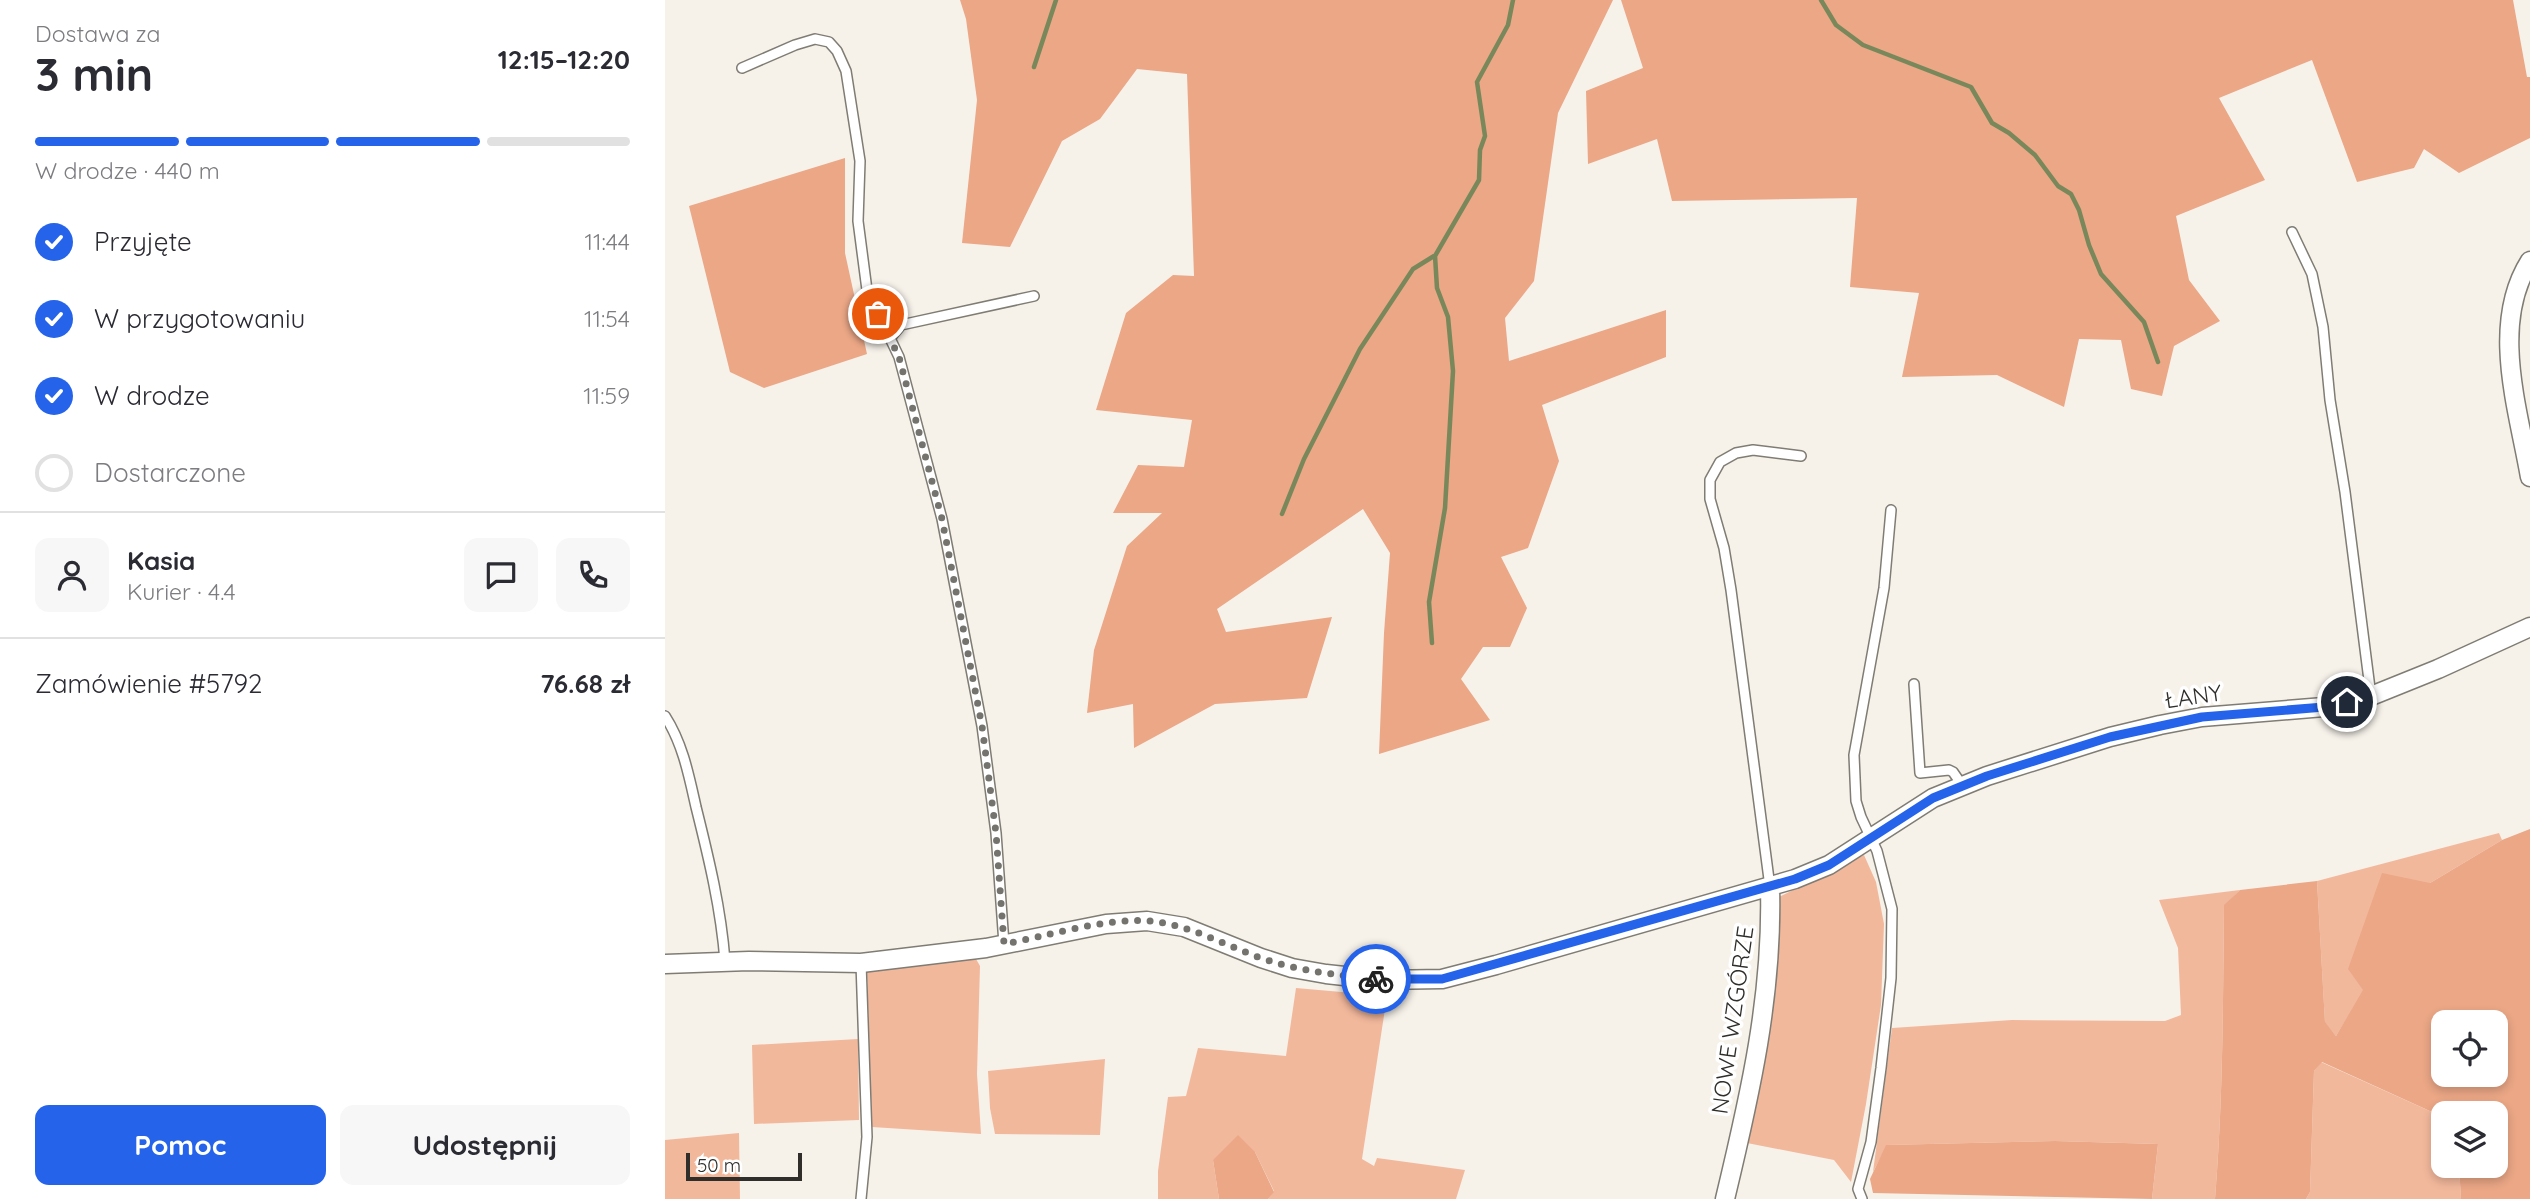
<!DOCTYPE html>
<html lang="pl">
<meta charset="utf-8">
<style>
:root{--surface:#fff;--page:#f7f7f7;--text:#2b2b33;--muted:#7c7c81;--line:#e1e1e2;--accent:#2563eb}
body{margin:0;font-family:Quicksand,sans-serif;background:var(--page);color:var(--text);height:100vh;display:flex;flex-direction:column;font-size:26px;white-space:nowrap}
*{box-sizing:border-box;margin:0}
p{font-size:23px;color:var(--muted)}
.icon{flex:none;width:38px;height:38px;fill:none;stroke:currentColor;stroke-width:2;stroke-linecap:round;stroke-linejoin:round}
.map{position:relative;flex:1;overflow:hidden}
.panel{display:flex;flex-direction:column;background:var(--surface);width:665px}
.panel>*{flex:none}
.tools{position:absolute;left:1766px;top:1010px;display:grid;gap:14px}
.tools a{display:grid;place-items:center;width:77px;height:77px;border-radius:14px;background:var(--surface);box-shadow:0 4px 10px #0003;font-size:35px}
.scale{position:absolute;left:21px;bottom:18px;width:116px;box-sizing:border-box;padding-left:7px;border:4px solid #2f2e2b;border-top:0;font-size:19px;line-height:24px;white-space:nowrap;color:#2f2e2b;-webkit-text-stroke:5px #fff;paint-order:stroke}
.pin{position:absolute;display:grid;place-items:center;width:60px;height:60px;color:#fff;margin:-30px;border:4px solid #fff;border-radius:50%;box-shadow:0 2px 7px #0007}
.courier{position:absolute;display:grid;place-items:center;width:70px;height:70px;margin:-35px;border:5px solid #2563eb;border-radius:50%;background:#fff;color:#222;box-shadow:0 2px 9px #0007}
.summary em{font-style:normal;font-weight:700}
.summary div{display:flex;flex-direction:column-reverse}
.summary{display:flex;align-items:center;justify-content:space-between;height:119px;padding:0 35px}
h1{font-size:46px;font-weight:700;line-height:52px}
.bar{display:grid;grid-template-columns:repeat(4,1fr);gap:10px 7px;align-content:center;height:84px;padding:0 35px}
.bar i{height:9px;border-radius:5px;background:var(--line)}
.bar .active{background:var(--accent)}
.bar p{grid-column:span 4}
.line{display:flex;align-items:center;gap:18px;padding:0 35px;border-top:2px solid var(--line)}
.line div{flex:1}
.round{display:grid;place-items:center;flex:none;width:74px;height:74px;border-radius:14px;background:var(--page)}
ol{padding:0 35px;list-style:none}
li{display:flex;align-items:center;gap:21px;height:77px}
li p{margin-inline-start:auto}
li .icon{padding:7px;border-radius:50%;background:var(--accent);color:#fff;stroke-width:4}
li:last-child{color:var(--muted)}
li i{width:38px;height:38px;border:4px solid var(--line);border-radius:50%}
.cta{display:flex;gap:14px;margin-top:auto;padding:14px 35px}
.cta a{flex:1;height:80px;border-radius:14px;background:var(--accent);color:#fff;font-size:28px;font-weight:700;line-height:80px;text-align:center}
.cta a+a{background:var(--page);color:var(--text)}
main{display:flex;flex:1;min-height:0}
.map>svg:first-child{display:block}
.green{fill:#f2b89c}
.forest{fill:#eba786;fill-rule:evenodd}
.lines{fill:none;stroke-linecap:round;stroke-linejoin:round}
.stream{stroke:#79885a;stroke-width:4.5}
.lane-casing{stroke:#7f7c74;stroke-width:12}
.street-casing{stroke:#7f7c74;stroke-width:21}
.lane{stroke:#fff;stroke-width:9}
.street{stroke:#fff;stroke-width:18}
.done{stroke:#75736e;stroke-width:7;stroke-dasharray:0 12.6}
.route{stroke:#2563eb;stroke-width:9}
.labels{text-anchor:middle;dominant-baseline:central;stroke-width:7;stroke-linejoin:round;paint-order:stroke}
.street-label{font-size:23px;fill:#2f2e2b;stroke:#fff}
</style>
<main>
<section class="panel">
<div class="summary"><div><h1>3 min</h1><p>Dostawa za</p></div><em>12:15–12:20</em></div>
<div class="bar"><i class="active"></i><i class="active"></i><i class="active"></i><i></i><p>W drodze · 440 m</p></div>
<ol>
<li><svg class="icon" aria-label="check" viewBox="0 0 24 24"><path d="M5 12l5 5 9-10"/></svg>Przyjęte<p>11:44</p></li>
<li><svg class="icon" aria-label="check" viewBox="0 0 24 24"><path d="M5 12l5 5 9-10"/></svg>W przygotowaniu<p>11:54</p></li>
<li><svg class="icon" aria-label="check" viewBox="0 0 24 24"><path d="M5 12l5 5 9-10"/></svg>W drodze<p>11:59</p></li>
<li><i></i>Dostarczone</li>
</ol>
<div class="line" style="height:126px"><a class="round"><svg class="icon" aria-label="person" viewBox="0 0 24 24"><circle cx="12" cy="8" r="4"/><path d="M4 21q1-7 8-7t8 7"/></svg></a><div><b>Kasia</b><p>Kurier · 4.4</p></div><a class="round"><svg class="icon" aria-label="chat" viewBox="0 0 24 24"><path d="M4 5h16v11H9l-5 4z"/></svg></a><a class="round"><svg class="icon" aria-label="phone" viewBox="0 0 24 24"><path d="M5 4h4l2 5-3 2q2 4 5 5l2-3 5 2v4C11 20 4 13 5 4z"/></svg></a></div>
<div class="line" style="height:91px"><div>Zamówienie #5792</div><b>76.68 zł</b></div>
<div class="cta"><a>Pomoc</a><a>Udostępnij</a></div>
</section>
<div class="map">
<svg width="1865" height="1199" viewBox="0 0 1865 1199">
<rect width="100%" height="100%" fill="#f6f2ea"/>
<path class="green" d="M1834,833L1837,840L1765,883L1671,1036L1660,1023L1652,881Z
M1199,855L1211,882L1219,924L1216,1005L1201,1104L1186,1182L1169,1160L1082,1143L1106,983L1114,897Z
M1575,890L1559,906C1558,1004 1558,1101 1550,1199H1487L1493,1144L1390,1141L1222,1145L1208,1172L1227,1028L1347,1020L1500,1021L1516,1015L1513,948L1494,900Z
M311,959L315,966L312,1074L316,1134L207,1127L202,971Z
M631,988L722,996L697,1159L709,1166L712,1158L800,1170L791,1199H603L609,1191L590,1152L548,1160L554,1199H493V1171L503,1097L521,1096L533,1048L621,1056Z
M193,1039L194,1120L89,1124L87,1045Z
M440,1059L435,1135L330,1134L325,1108L323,1071Z
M1656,1062L1778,1117V1166H1794L1796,1199H1641L1645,1192L1649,1071Z
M74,1133L75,1199H0V1140Z"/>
<path class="forest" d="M295,0H948L893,113L869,281L840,318L844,361L1001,310V357L877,405L894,461L863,548L836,557L862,608L845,647H818L796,679L825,720L714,754L719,633L725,553L698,509L552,609L561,632L667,617L642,698L550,704L469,748L468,704L422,713L429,650L462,546L497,513H448L473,465L519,467L527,420L431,410L461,313L508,275L529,276L522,74L472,69L435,119L397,141L345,247L297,243L312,100L301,19Z
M956,0H1848L1862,77H1865V138L1794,173L1759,149L1749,168L1692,182L1647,60L1554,98L1600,180L1511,216L1524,280L1555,321L1509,346L1497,396L1466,389L1456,340L1414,339L1399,407L1332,375L1237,377L1254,293L1185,287L1192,198L1007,201L992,139L923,164L921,91L978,68Z
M180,158V253L202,354L99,388L65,372L24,206Z
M1865,829V1199H1796L1794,1166H1830V1113H1778V1117L1657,1062L1649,1071L1645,1192L1641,1199H1550C1558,1101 1558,1004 1559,905L1575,890L1652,881L1660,1022L1671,1036L1698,990L1683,969L1717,873L1765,883L1837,840ZM1778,1022H1830V1074H1778Z
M573,1135L590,1152L609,1192L603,1199H554L548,1160Z
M1390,1141L1493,1144L1487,1199L1208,1193L1205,1179L1221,1145Z"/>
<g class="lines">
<path class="stream" d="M1156,0L1171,25L1198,45L1306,87L1327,123L1344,133L1370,155L1393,186L1406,194L1414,210L1424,245L1436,274L1479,322L1493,362
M369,67L391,0
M617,514L639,459L695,349L748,269L769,256
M767,643L764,602L780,508L788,371L783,317L772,288L770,256L814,180L815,150L820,136L812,82L843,25L848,0"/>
<g class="lane-casing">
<path id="lane" d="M77,68L130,45L150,39L164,42L172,51L181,71L195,161L193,221L202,290L234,357L277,519L317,726L331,833L339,944
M1627,232L1647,274L1658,327L1665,400L1680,492L1706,696
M225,338L236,325L369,296
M1249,684L1255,773L1284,770L1288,772L1297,785
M0,716C18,744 24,776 31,807C44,859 56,909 60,961
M1105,887L1066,590L1059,548L1045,499V480L1055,462L1071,453L1088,450L1136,456
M196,963L202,1137L196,1199
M1197,1199L1193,1189L1206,1142L1216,1068L1226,978L1227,909L1212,851L1196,817L1191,801L1189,755L1219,588L1226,510"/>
</g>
<g class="street-casing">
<path id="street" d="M1865,261C1825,324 1853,408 1865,477
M0,964L84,961L196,963L321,948L441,924L482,921L519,927L596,958L627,968L661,974L716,980L777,979L831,965L1130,879L1164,865L1268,798L1322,776L1445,737L1495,725L1537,717L1659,707L1706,696L1773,669L1865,627
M1060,1199C1085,1095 1108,995 1105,887"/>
</g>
<use href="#lane" class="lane"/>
<use href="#street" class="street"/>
</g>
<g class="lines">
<path class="done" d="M213,314L234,357L277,519L317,726L331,833L339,944C381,936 444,917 486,921C525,925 559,945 596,958C634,971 672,975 711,979"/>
<path class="route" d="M711,979H777L1130,879L1164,865L1268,798L1322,776L1445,737L1537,717L1659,707L1682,702"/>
</g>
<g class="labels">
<g class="street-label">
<text transform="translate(1528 696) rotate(-8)">ŁANY</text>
<text transform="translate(1067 1020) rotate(-82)">NOWE WZGÓRZE</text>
</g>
</g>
</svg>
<div class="tools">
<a><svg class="icon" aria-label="locate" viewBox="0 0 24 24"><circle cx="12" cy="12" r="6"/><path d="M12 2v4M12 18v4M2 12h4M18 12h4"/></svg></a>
<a><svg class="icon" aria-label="layers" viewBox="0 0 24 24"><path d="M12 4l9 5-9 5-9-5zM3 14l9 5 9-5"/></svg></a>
</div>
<div class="scale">50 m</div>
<div class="pin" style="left:213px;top:314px;background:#ea580c"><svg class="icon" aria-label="bag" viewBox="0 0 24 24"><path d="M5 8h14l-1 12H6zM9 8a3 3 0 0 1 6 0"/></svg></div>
<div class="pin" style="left:1682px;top:702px;background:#1f2937"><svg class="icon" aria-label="home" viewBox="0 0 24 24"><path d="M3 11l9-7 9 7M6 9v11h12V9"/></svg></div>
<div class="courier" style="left:711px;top:979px"><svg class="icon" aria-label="bike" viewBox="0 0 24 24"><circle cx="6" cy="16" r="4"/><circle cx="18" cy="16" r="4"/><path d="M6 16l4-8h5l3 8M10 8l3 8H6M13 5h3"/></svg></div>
</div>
</main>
